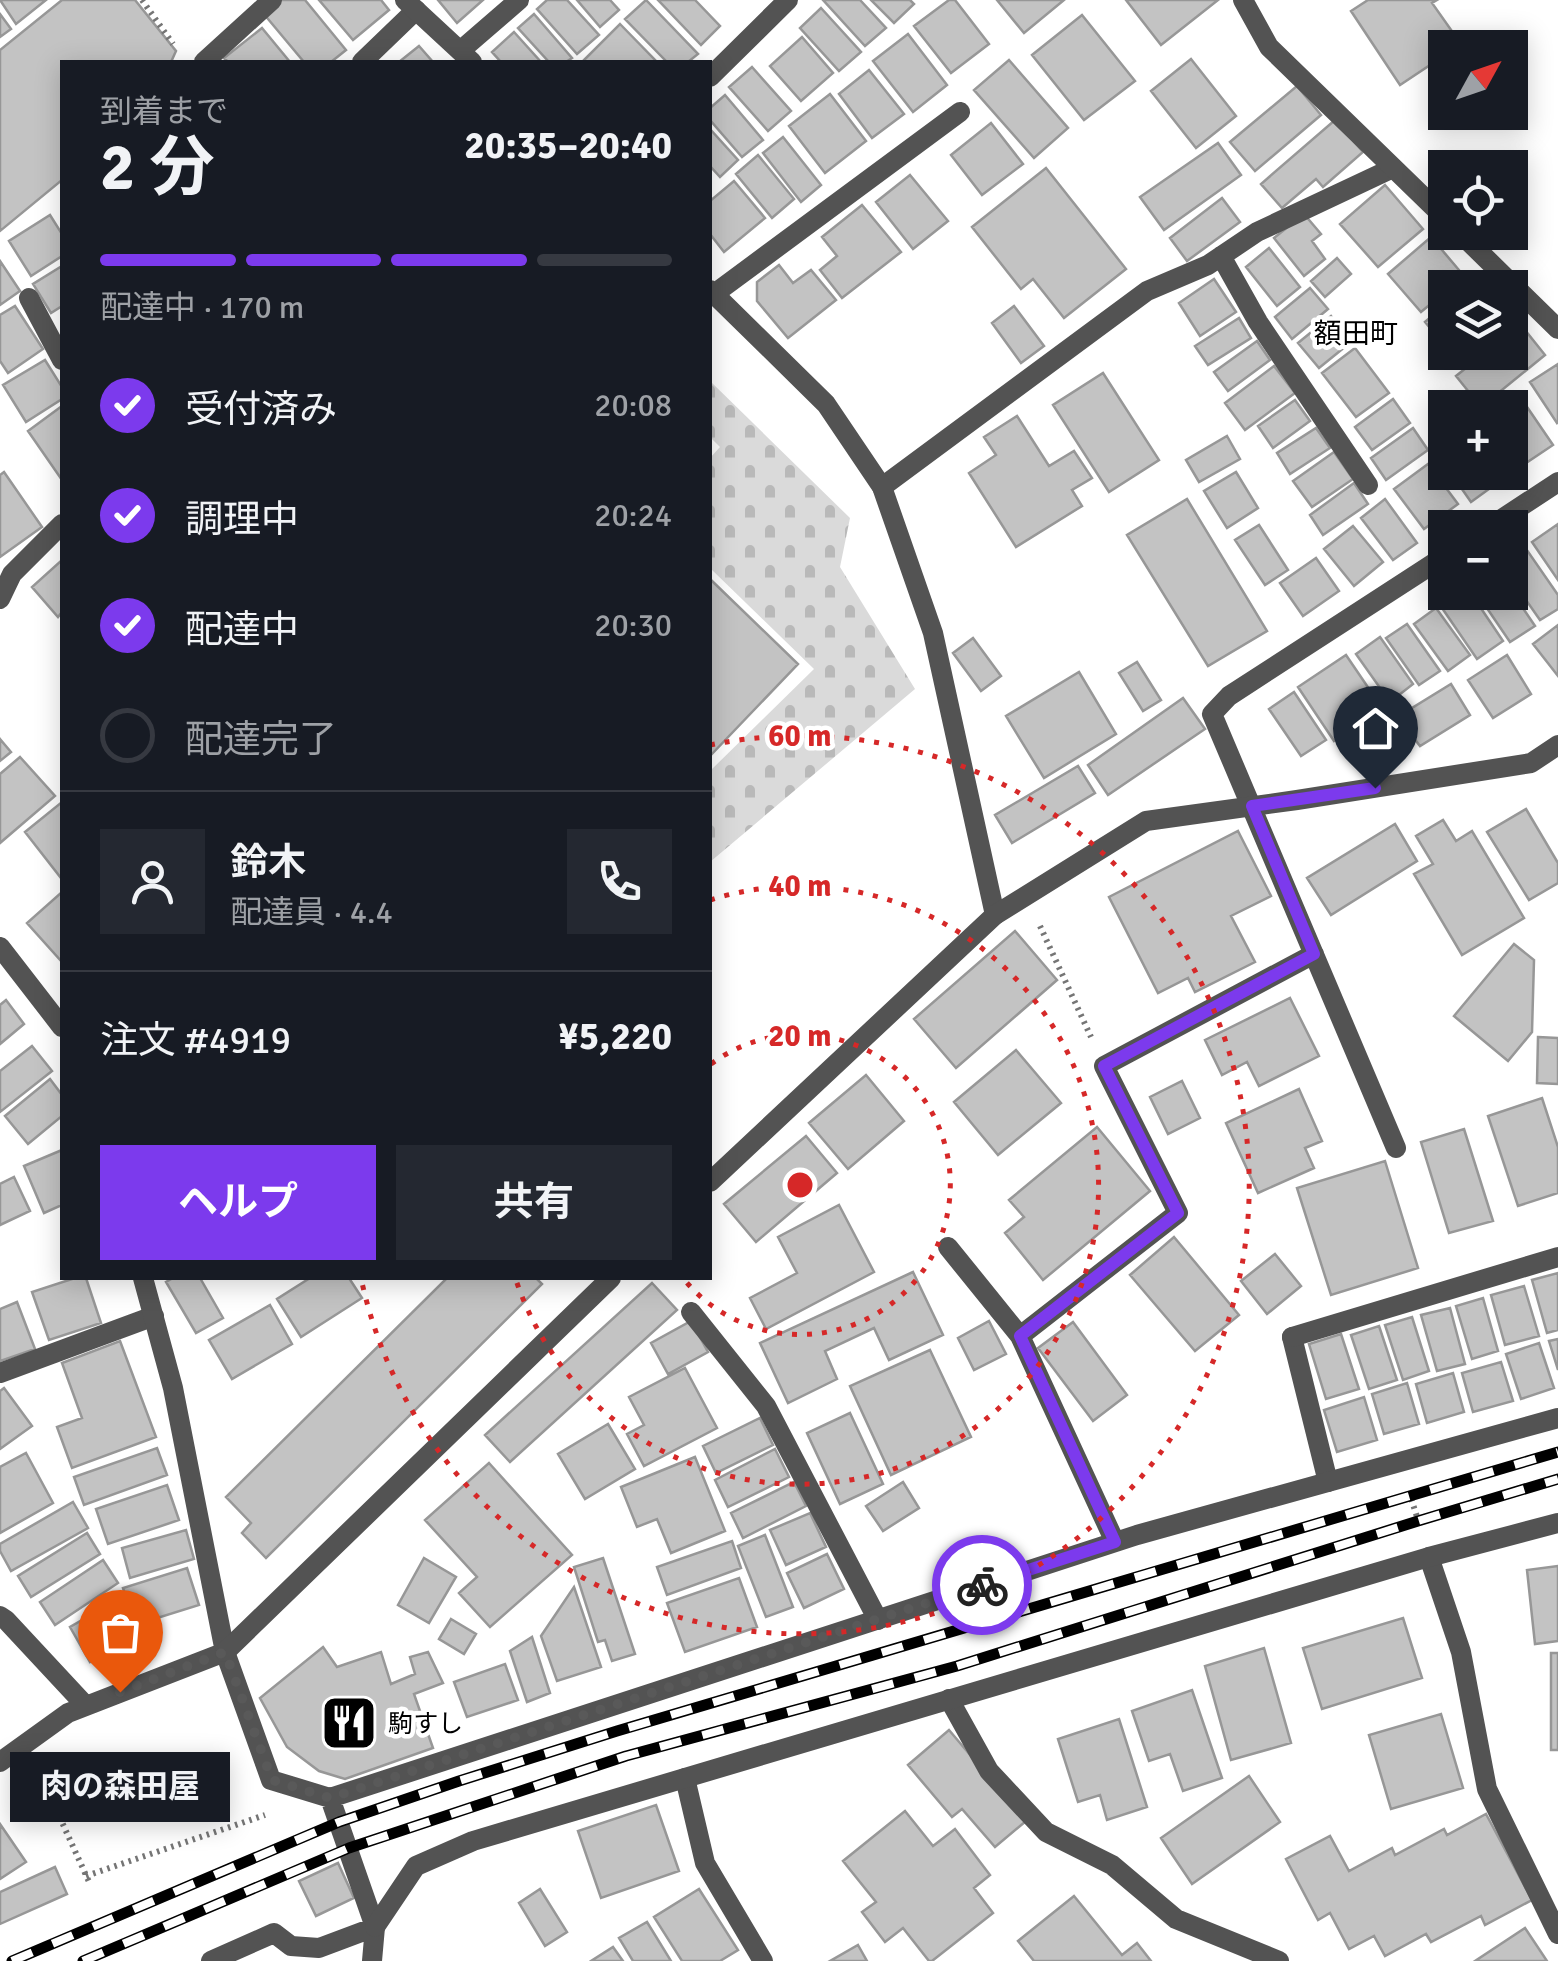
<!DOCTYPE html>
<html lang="ja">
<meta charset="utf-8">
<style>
:root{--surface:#171b24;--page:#242831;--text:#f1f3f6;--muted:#9ea1a6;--line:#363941;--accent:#7c3aed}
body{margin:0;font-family:Signika,"Noto Sans JP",sans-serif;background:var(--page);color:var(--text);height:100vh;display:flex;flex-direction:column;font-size:38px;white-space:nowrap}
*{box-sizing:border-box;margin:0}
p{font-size:32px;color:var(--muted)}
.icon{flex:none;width:55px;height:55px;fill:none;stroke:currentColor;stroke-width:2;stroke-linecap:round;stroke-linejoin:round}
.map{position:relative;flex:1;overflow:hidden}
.side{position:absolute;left:60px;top:60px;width:652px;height:1220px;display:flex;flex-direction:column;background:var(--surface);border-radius:0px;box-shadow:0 5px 25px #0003}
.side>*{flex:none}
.needle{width:65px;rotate:50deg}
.controls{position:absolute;left:1428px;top:30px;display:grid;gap:20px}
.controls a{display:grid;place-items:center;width:100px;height:100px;border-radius:0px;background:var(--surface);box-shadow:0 5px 25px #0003;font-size:50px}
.pin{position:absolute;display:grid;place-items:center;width:85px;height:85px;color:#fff;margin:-102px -42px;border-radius:50% 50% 50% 0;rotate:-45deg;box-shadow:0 0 10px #0007}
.pin .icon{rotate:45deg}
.courier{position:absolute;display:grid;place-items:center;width:100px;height:100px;margin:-50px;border:8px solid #7c3aed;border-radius:50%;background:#fff;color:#222;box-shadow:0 2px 12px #0007}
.bubble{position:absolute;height:70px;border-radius:0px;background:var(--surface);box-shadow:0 5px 25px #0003;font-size:32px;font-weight:700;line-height:70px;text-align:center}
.head em{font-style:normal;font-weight:700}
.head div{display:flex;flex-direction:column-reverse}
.head{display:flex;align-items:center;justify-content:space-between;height:170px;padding:0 40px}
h1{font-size:65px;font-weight:700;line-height:75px}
.bar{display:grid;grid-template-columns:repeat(4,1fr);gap:15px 10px;align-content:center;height:120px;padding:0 40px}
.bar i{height:12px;border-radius:8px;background:var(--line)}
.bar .current{background:var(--accent)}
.bar p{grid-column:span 4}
.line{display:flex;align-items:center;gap:25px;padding:0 40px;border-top:2px solid var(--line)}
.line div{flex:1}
.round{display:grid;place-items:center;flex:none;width:105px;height:105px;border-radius:0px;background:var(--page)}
ol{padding:0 40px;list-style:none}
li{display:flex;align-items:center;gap:30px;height:110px}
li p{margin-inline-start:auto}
li .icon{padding:10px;border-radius:50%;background:var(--accent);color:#fff;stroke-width:4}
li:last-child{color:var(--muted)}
li i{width:55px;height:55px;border:5px solid var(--line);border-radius:50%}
.action{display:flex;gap:20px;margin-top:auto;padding:20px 40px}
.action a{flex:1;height:115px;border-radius:0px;background:var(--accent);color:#fff;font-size:40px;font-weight:700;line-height:115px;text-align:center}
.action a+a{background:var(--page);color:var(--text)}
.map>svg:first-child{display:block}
.cemetery{fill:url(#cemetery-stones)}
.building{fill:#c3c3c3;stroke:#979797;stroke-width:2.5}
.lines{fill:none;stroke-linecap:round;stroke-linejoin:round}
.path{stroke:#757575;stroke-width:6;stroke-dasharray:2.5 5;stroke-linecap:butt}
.service{stroke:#535353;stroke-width:20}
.minor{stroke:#535353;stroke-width:20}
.tertiary{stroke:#535353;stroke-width:20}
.rail-casing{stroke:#000;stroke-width:11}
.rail{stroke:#fff;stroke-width:8;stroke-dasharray:22;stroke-linecap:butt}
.done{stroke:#595959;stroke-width:10;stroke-dasharray:0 18}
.route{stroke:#7c3aed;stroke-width:12}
.ring{fill:none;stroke:#d62828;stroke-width:5;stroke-dasharray:5 10}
.labels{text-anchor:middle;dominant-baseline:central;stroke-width:9;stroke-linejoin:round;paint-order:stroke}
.poi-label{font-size:25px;fill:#000;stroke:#fff;text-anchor:start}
.neighbourhood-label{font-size:28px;fill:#000;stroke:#fff}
.centre{fill:#d62828;stroke:#fff;stroke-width:5}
.ring-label{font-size:30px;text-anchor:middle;font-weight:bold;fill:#d62828;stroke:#fff;stroke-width:9;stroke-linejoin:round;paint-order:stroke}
</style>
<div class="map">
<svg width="1558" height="1961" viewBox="0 0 1558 1961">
<defs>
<pattern id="cemetery-stones" width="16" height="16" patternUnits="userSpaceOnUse" patternTransform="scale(2.5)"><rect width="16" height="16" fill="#dadada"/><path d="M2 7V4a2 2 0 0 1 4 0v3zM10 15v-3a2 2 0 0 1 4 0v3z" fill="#b9b9b9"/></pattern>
</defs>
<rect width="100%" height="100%" fill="#fff"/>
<path class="cemetery" d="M710,381L850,518L840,567L915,689L710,862V771L814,669L710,568V458L720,447L710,437Z"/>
<path class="building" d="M0,0H46L16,24Z
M62,0H135L176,51L171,62H62V180L0,231V50Z
M279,0H305L346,50L331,62H304L263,13Z
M319,0H381L389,10L353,40Z
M438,0H483L457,23Z
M547,0H567L599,35L577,54L537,9Z
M577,0H610L619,10L600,27Z
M646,0L698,54L688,62H667L625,19Z
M658,0H695L720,26L701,45Z
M823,0H860L886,28L865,46Z
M871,0H910L914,4L894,23Z
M949,0H955L989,44L951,73L914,26Z
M997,0H1064L1024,33Z
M1126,0H1218L1161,45Z
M1368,0H1437L1432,3L1461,44L1456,48H1445V55L1400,85L1351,11Z
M821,8L861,52L839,71L800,28Z
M0,14L11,29L0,37Z
M534,14L572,58L566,62H549L518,28Z
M1082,15L1135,81L1084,120L1032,55Z
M620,24L657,62H582Z
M262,28L290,62H228L224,58Z
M514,32L541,62H501L492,52Z
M908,34L947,85L913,112L873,61Z
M802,37L833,73L801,101L770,66Z
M419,46L433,62H399Z
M1191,59L1236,116L1196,148L1151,91Z
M1009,60L1068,128L1034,158L974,90Z
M752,67L791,111L768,131L729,87Z
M869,70L904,114L872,138L839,94Z
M1297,86L1321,115L1255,171L1230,142Z
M830,94L866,141L825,173L789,126Z
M725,95L763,140L742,157L710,120V108Z
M1335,120L1363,152L1323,187L1316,179L1282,208L1261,184Z
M991,123L1023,164L982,195L951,155Z
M710,129L738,160L720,177L710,166Z
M783,137L821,185L801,202L763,153Z
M1218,143L1241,175L1164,230L1140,197Z
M758,155L794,199L772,218L736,174Z
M1046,168L1126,269L1064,318L1033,279L1021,289L972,227Z
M910,175L948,221L913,249L876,202Z
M734,181L765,218L724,252L710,234V201Z
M1385,185L1423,229L1378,267L1340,224Z
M1222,198L1240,222L1187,261L1170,238Z
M862,205L901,252L842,298L820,270L837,256L822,237Z
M1304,214L1321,234L1312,241L1325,259L1304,276L1274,238Z
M50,215L62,234V256L31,276L9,241Z
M1431,237L1464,276L1450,288H1445V292L1421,312L1388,274Z
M1269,248L1300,287L1277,306L1246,267Z
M1337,258L1351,274L1325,297L1311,281Z
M0,261L20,291L0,305Z
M779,265L793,283L811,270L836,300L788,338L757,301V282Z
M62,266V306L51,313L33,284Z
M1483,273L1495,288H1466Z
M1214,279L1236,312L1200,336L1179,303Z
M1310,288L1328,309L1292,339L1275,317Z
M1445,305V346L1425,322Z
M15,306L43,349L8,373L0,361V315Z
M1014,306L1044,346L1021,363L992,323Z
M1331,316L1351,342L1319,368L1298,343Z
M1239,318L1251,338L1208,365L1195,346Z
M1521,325L1545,355L1481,407L1456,376L1486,352H1510V333Z
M1257,341L1270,360L1228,391L1214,372Z
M1355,348L1389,393L1356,417L1322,373Z
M45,360L62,387V399L26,422L3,385Z
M1558,364V422L1557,423L1530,382Z
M1274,366L1295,393L1245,430L1225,403Z
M1103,373L1159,460L1109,492L1053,405Z
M1521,398L1553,445L1526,463L1516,449L1510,454V408H1507Z
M1393,399L1410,423L1372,450L1355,427Z
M1295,400L1310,421L1273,448L1258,426Z
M62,406V480L28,431Z
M1017,416L1049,466L1074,451L1092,478L1072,490L1082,506L1016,547L969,473L996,455L984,437Z
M1316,428L1330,448L1290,474L1277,453Z
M1413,428L1428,450L1386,480L1371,458Z
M1227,436L1240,459L1199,482L1186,460Z
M1334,452L1353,479L1312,507L1293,481Z
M1428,464L1458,504L1424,529L1394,489Z
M4,472L42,527L0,557V475Z
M1236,472L1258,508L1227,528L1204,491Z
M1450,472H1494L1500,481L1471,502Z
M1354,483L1368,504L1323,535L1310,515Z
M1187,499L1267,631L1208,666L1127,535Z
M1385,499L1417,543L1393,560L1361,518Z
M1558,524V580L1532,542Z
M1259,525L1288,570L1265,585L1235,540Z
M1353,526L1383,562L1354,586L1324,549Z
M1522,543L1558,595V609L1540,620L1510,577V551Z
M1316,558L1339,591L1303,616L1280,583Z
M62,560V612L58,617L32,587Z
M710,579L798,664L710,756Z
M1510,589L1535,626L1510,642L1476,592H1510Z
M1460,592H1470L1503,641L1477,659L1440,605Z
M1436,608L1470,655L1448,671L1414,624Z
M1407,624L1440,671L1419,685L1386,638Z
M1558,625V676L1533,644Z
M1380,637L1413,684L1390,702L1356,654Z
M973,638L1001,676L981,691L953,653Z
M1346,655L1382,708L1334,741L1298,687Z
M1507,655L1531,694L1493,718L1468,680Z
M1137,662L1161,700L1143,711L1119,673Z
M1079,672L1116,734L1044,778L1006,716Z
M1451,684L1470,715L1420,746L1413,737L1379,759L1365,737Z
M1294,692L1326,740L1301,756L1269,709Z
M1183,698L1205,729L1108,795L1088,765Z
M0,739L11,752L0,761Z
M20,757L55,796L0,843V774Z
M1078,766L1095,793L1012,843L995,815Z
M62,802V877L61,878L25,832Z
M1526,809L1558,863V883L1529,900L1487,832Z
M1443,820L1456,841L1472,831L1524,918L1462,955L1414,874L1433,864L1416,836Z
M1395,824L1417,861L1331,915L1307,878Z
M1238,831L1271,896L1231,916L1255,962L1195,992L1188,978L1158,993L1109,897Z
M62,892V962L27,923Z
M1015,931L1057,980L956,1068L914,1019Z
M1514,944L1534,960L1532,1032L1508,1061L1454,1016Z
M1290,998L1319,1056L1259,1086L1247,1062L1222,1075L1205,1040Z
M6,1000L24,1024L0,1044V1005Z
M1538,1037L1558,1038V1084L1537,1083Z
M32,1046L52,1071L0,1112V1071Z
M1016,1050L1061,1103L998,1155L954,1102Z
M866,1075L904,1121L848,1169L809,1123Z
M50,1079L62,1095V1116L28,1144L5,1116Z
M1182,1081L1200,1118L1168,1134L1150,1097Z
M1299,1089L1322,1141L1305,1148L1314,1168L1258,1193L1226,1123Z
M1542,1098L1558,1147V1193L1518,1206L1488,1116Z
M1097,1127L1150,1191L1043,1280L1005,1233L1024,1217L1009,1200Z
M1464,1129L1493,1221L1449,1233L1421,1142Z
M806,1136L837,1173L756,1242L724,1204Z
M62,1150V1205L44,1213L24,1166Z
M1385,1161L1418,1268L1331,1295L1297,1188Z
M14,1177L30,1211L0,1225V1184Z
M839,1205L874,1272L766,1329L750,1298L797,1273L778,1237Z
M1174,1237L1239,1315L1195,1351L1130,1275Z
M1275,1254L1301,1286L1267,1314L1241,1281Z
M913,1272L943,1335L889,1360L874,1328L825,1351L837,1379L788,1403L760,1343Z
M1558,1273V1330L1547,1333L1532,1280Z
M75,1278H86L101,1323L49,1340L32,1292Z
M173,1278H200L223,1318L196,1333L166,1282Z
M310,1278H349L362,1298L301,1337L277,1299Z
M447,1278H536L542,1284L266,1558L242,1533L251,1523L226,1497Z
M652,1283L677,1310L510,1462L485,1435Z
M1524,1286L1539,1336L1505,1345L1491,1295Z
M1483,1298L1498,1351L1472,1359L1456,1306Z
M17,1302L35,1349L0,1361V1309Z
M270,1305L292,1344L232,1379L209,1340Z
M1450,1308L1465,1364L1437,1371L1421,1315Z
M1412,1317L1429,1371L1403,1380L1385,1325Z
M691,1321L708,1352L668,1374L651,1343Z
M989,1321L1006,1354L974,1370L958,1338Z
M1073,1322L1127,1395L1093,1421L1038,1348Z
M1379,1326L1397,1380L1369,1389L1351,1335Z
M1341,1334L1359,1389L1326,1399L1309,1344Z
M1558,1339V1370L1549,1341Z
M120,1341L156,1437L72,1468L57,1427L82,1418L62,1363Z
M1539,1343L1554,1388L1521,1399L1506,1354Z
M930,1350L971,1437L891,1475L850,1386Z
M1501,1362L1513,1401L1473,1412L1462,1373Z
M685,1368L717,1428L644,1466L627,1434L644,1425L629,1397Z
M1453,1373L1464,1412L1427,1423L1416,1384Z
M1407,1383L1419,1424L1384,1434L1372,1394Z
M4,1388L32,1426L0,1449V1391Z
M1364,1397L1377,1440L1337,1452L1324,1410Z
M850,1413L883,1484L840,1504L807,1433Z
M760,1418L773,1445L716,1473L703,1446Z
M608,1424L635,1469L585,1499L558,1454Z
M157,1448L167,1475L84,1505L74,1477Z
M775,1449L789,1477L728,1507L715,1480Z
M26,1453L53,1503L0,1533V1467Z
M695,1457L725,1531L671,1553L657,1519L637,1527L621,1487Z
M489,1463L572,1555L490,1627L459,1593L477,1577L425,1520Z
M794,1482L806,1506L743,1538L731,1513Z
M903,1482L919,1508L883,1531L866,1506Z
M167,1485L179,1520L108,1544L96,1509Z
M73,1502L88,1528L11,1571L0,1551V1544Z
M810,1513L826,1547L786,1565L770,1530Z
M186,1530L194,1559L130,1578L122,1548Z
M87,1533L100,1554L31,1597L18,1576Z
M765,1535L793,1607L766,1617L738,1546Z
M732,1541L741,1568L667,1595L657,1567Z
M827,1554L844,1589L804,1608L787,1573Z
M424,1558L456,1577L429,1623L398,1605Z
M603,1558L635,1654L612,1661L605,1640L598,1642L574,1567Z
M103,1560L118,1583L55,1625L40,1602Z
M1558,1566V1641L1535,1644L1527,1570Z
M187,1568L199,1605L135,1625L123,1588Z
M739,1578L757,1627L685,1652L667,1603Z
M574,1587L601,1667L557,1681L541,1636Z
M110,1604L130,1639L90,1662L70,1627Z
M1403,1618L1422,1678L1322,1709L1303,1648Z
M451,1619L476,1634L464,1654L439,1639Z
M532,1637L550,1693L527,1702L510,1651Z
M323,1647L337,1667L381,1652L391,1684L415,1674L410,1657L428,1652L443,1683L414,1694L433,1748L345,1779L319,1771L287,1747L260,1698Z
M1264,1648L1291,1743L1231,1760L1205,1666Z
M1551,1653H1558V1750H1551Z
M505,1664L518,1700L467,1717L454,1682Z
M1192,1690L1222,1778L1183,1791L1170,1754L1149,1761L1132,1711Z
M1441,1714L1463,1788L1391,1809L1369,1735Z
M1119,1719L1147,1807L1107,1820L1100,1795L1078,1802L1058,1739Z
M949,1730L1026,1821L995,1847L962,1809L952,1817L908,1765Z
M1249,1776L1280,1822L1192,1884L1161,1838Z
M656,1805L679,1871L601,1898L578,1831Z
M905,1811L933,1846L955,1829L990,1875L974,1888L993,1913L932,1961H929L903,1928L885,1942L862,1912L876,1902L843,1861Z
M1486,1814L1532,1900L1485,1925L1481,1916L1431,1942L1426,1934L1385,1956L1374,1936L1349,1949L1330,1913L1318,1920L1286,1859L1330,1836L1349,1871L1392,1848L1395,1855L1444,1829L1447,1835Z
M0,1824L26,1862L0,1879Z
M338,1863L354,1898L316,1916L299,1881Z
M55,1867L67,1894L0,1924V1892Z
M540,1889L567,1932L545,1946L519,1903Z
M699,1889L738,1950L720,1961H682L654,1917Z
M1074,1896L1122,1955L1137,1943L1151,1961H1034L1018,1941Z
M647,1922L671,1961H633L619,1938Z
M1525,1928L1547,1961H1475Z
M858,1945L867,1961H830Z
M613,1947L623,1961H591Z"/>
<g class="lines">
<path class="path" d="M142,0L173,44
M1040,926L1091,1037
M1409,1492L1419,1523
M41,1776L90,1884
M86,1876L265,1815"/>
<path class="service" d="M204,62L272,0
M362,62L416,10
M1221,256L1258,322L1368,485
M29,298L62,360
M882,487L1147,291L1208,265L1257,232L1393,168
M0,599L12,574L62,524
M691,1312L766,1406L878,1620
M1292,1337L1328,1482
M0,1373L154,1316"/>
<path class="minor" d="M405,0L472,62
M1243,0L1269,47L1445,218
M460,51L519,0
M710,77L788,0
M1459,232L1558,329
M710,290L826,404L882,487L933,633L995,915
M714,294L960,112
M1488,528L1558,482
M0,947L62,1027
M1396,1148L1212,714L1229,696L1445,556
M948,1247L1020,1336
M143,1278L173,1388L225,1652L271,1780L330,1798L375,1927L372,1961
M1292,1337L1558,1257
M1115,1542L1020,1336L1178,1213L1104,1066L1314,954
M1429,1557L1461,1652L1487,1789L1558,1934
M0,1616L6,1620L86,1706
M949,1699L989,1771L1046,1832L1112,1865L1176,1919L1279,1961
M0,1762L68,1713L225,1652
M685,1778L705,1863L763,1961
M330,1798L1137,1535L1558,1418
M211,1961L274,1933L291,1946L319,1948L375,1927"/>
<path class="tertiary" d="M710,1182L995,915L1146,821L1297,800L1531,763L1558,745
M225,1652L611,1278
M375,1927L416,1866L473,1841L1429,1557L1558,1523"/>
<g class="rail-casing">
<path id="rail" d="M12,1961L339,1822L459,1781L617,1731L1558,1452
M83,1961L349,1848L626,1756L957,1666L1418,1521L1558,1479"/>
</g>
<use href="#rail" class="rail"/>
</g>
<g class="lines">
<path class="done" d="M120,1692L225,1652L272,1780L330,1798L982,1585"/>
<path class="route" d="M982,1585L1115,1542L1020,1336L1178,1213L1104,1066L1314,954L1252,806L1375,788"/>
</g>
<g class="ring">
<path d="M711 1064A150 150 0 1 1 683 1278"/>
<path d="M710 900A299 299 0 1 1 516 1280"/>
<path d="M710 745A449 449 0 1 1 361 1278"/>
</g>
<defs>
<g id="restaurant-square" transform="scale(2.875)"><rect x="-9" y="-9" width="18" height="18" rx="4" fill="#000" stroke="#fff"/><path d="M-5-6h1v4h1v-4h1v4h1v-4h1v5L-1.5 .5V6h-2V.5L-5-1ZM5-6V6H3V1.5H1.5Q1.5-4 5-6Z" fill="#fff"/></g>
</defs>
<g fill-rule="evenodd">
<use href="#restaurant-square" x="349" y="1723"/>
</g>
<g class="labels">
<g class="poi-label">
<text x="388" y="1723">駒すし</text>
</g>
<g class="neighbourhood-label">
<text x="1356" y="334">額田町</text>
</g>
</g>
<circle cx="800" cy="1185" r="15" class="centre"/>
<g class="ring-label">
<text x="800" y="746">60 m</text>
<text x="800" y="896">40 m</text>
<text x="800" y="1046">20 m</text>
</g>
</svg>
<div class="controls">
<a><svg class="needle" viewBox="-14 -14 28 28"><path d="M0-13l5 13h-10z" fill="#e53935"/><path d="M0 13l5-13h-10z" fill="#9ea1a6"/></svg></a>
<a><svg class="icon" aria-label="locate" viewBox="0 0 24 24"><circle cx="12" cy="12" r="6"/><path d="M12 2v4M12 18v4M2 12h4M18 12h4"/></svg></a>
<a><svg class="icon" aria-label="layers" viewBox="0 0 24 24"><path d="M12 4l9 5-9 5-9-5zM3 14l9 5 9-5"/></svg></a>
<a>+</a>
<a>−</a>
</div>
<div class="pin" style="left:120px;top:1692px;background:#ea580c"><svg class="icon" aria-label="bag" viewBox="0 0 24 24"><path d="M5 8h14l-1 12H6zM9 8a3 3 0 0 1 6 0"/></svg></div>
<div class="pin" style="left:1375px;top:788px;background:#1f2937"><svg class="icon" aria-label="home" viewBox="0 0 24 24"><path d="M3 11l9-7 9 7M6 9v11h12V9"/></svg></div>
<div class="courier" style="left:982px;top:1585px"><svg class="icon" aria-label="bike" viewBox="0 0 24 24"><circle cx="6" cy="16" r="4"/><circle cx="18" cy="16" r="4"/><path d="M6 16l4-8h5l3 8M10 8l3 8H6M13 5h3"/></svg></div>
<div class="bubble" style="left:10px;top:1752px;width:220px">肉の森田屋</div>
<section class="side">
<div class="head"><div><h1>2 分</h1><p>到着まで</p></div><em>20:35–20:40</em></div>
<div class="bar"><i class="current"></i><i class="current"></i><i class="current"></i><i></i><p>配達中 · 170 m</p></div>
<ol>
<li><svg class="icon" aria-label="check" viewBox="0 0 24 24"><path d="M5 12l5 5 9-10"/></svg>受付済み<p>20:08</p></li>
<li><svg class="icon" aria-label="check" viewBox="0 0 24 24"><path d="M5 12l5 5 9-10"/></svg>調理中<p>20:24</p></li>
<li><svg class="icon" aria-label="check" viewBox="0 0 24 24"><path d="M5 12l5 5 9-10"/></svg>配達中<p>20:30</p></li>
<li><i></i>配達完了</li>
</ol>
<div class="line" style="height:180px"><a class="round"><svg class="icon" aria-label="person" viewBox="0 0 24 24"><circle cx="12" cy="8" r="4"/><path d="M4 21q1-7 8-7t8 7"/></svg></a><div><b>鈴木</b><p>配達員 · 4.4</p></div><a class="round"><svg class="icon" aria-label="phone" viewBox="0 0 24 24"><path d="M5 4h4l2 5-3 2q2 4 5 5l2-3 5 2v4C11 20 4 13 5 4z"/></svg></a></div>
<div class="line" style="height:130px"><div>注文 #4919</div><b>¥5,220</b></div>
<div class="action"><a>ヘルプ</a><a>共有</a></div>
</section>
</div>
